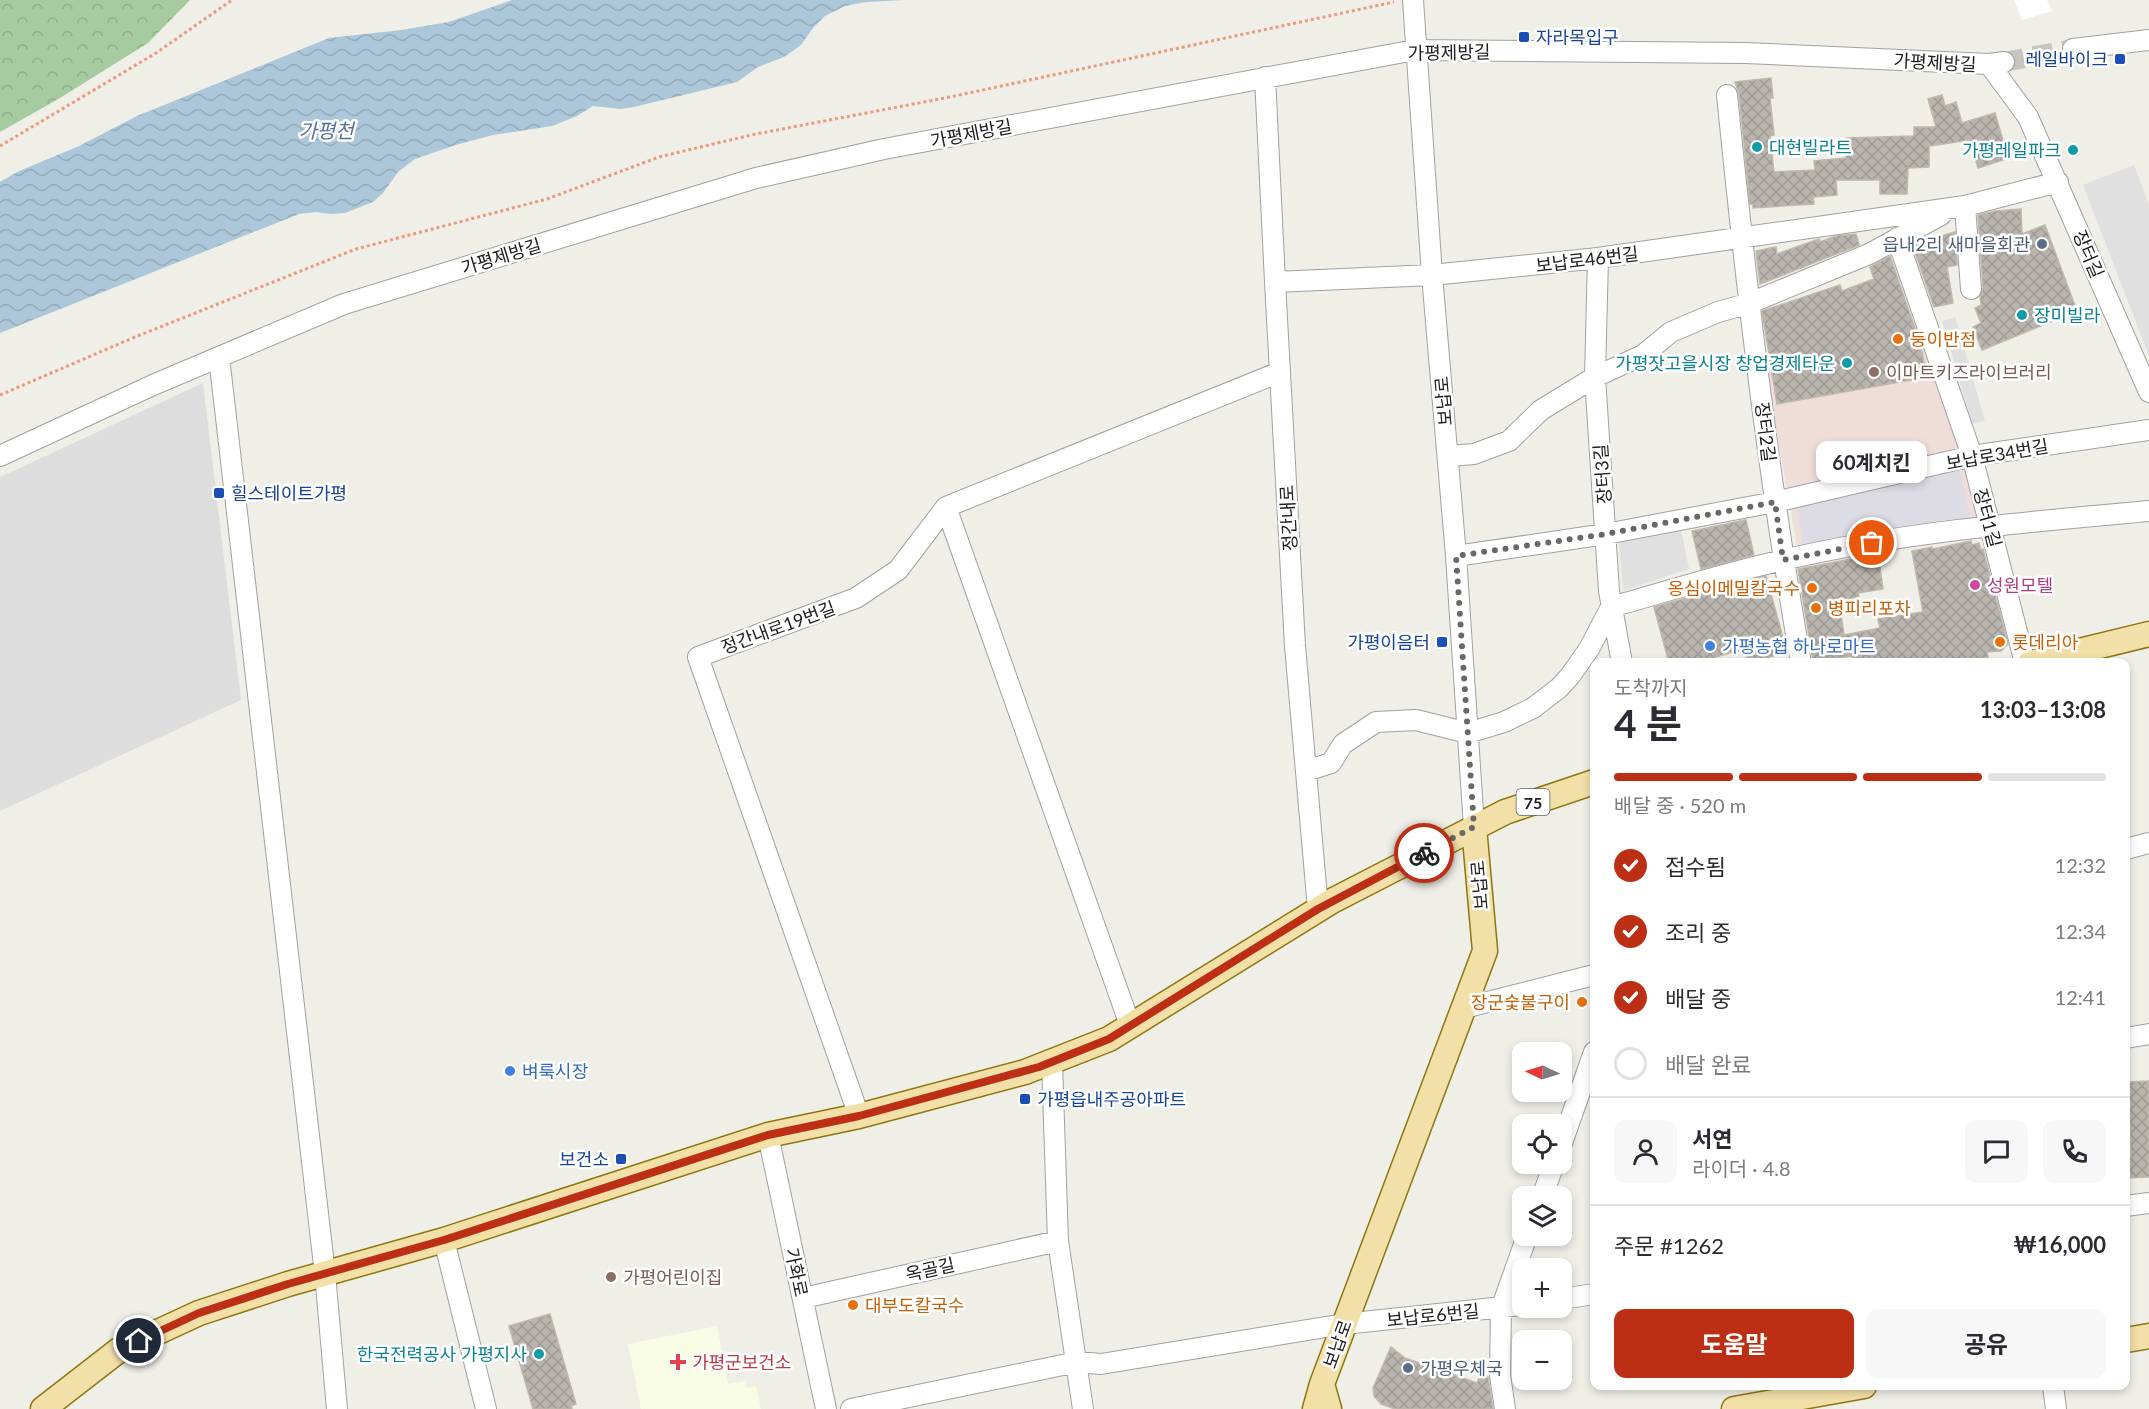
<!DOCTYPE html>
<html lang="ko">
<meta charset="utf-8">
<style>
:root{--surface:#fff;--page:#f7f7f7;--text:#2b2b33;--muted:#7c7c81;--line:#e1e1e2;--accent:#bc2f14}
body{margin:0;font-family:Lato,"Noto Sans KR",sans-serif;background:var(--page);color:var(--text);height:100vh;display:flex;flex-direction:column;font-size:22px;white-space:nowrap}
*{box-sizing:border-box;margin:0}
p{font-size:20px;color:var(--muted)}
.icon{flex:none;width:33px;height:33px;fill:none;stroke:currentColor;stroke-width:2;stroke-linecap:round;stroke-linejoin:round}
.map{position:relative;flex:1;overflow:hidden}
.drawer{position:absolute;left:1590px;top:658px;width:540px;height:732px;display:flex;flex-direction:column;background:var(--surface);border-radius:12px;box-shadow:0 3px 9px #0003}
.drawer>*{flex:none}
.needle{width:39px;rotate:274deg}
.buttons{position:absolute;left:1512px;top:1042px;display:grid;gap:12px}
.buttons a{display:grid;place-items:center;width:60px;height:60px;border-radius:12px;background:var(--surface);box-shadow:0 3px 9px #0003;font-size:30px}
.pin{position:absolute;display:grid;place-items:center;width:51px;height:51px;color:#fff;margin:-26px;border:3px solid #fff;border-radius:50%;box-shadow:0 2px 6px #0007}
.courier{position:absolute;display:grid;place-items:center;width:60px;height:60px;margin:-30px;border:4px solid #bc2f14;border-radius:50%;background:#fff;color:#222;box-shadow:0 2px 8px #0007}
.bubble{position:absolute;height:42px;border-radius:12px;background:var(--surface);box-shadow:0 3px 9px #0003;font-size:20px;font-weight:700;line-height:42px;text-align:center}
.summary em{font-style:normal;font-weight:700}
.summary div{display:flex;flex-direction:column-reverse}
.summary{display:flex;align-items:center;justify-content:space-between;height:102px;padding:0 24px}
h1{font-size:39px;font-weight:700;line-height:45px}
.bar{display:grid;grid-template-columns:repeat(4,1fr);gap:9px 6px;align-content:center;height:72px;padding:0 24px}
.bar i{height:8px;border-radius:4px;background:var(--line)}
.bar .current{background:var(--accent)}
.bar p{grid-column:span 4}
.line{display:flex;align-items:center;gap:15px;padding:0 24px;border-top:2px solid var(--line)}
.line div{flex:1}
.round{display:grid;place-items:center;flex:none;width:63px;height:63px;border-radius:12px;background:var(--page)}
ol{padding:0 24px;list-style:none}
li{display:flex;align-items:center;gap:18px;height:66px}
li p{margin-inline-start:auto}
li .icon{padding:6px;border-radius:50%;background:var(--accent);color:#fff;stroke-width:4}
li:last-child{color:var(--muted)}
li i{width:33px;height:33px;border:3px solid var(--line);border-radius:50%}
.primary-button{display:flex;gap:12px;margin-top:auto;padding:12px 24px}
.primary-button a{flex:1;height:69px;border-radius:12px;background:var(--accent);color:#fff;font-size:24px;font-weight:700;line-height:69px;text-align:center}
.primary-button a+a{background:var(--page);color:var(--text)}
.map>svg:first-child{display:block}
.residential{fill:#dedddd}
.commercial{fill:#eeddd8}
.education{fill:#f8fce4}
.forest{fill:url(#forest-crowns)}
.parking{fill:#e0e0e0}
.plaza{fill:#dddce5}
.water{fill:url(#water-waves)}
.pier{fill:#fff}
.building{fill:url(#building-cross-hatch);stroke:#c0b8ab;stroke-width:1.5}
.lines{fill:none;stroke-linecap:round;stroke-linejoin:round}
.minor-tunnel{stroke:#c6c5bf;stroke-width:20;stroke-dasharray:20 10;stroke-linecap:butt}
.minor-casing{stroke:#a1a1a1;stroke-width:22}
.major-casing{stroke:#8d780f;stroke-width:27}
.path{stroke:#ed997b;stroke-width:3;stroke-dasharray:3 3;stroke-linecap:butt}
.minor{stroke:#fff;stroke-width:20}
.major{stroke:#f3dfa8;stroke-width:24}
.done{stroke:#686866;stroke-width:6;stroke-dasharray:0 10.8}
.route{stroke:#bc2f14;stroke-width:8}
.transit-dot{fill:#1a4fb4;stroke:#fff;stroke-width:2}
.culture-dot{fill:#0f9aa8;stroke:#fff;stroke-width:2}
.service-dot{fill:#5c6f8a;stroke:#fff;stroke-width:2}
.food-dot{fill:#e8710a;stroke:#fff;stroke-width:2}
.education-dot{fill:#8d6e63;stroke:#fff;stroke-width:2}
.hotel-dot{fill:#d1479c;stroke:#fff;stroke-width:2}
.shop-dot{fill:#3f7fe0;stroke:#fff;stroke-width:2}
.health-dot{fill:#e0444e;stroke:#fff;stroke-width:2}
.labels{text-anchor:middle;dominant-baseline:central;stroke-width:5;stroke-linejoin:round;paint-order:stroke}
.shield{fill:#fff;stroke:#636363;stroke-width:1.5}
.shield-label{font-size:16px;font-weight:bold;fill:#202020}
.transit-label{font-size:18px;fill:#164399;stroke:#fff;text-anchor:start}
.street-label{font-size:18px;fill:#202020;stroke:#fff}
.culture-label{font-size:18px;fill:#0d838f;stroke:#fff;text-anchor:end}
.service-label{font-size:18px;fill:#4e5e75;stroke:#fff;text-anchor:end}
.food-label{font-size:18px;fill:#c56008;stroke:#fff;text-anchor:start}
.education-label{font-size:18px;fill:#785e54;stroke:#fff;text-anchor:start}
.hotel-label{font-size:18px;fill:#b23c85;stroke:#fff;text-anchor:start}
.shop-label{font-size:18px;fill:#366cbe;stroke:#fff;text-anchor:start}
.health-label{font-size:18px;fill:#be3a42;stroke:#fff;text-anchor:start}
.water-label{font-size:20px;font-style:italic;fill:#5570a7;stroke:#fff}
</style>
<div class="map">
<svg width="2149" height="1409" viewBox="0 0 2149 1409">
<defs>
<pattern id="forest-crowns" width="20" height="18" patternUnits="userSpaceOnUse" patternTransform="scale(1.5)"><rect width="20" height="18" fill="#a6cba0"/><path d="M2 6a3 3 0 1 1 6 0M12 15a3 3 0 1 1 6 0" fill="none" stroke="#8fae8a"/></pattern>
<pattern id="water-waves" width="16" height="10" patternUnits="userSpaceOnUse" patternTransform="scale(1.5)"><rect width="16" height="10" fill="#acc7d9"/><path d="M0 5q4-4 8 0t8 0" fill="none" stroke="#94abba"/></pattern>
<pattern id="building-cross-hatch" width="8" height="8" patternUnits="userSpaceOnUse" patternTransform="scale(1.5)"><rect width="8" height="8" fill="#b9b4ad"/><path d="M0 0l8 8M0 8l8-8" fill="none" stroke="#9f9a95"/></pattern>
</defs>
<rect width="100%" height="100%" fill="#efeee7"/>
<path class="residential" d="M203,383L241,700L0,811V477Z"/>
<path class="commercial" d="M1917,320L1958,444L1977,519L1798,551L1763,355Z"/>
<path class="education" d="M717,1326L728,1384L745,1381L747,1388L756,1386L761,1409H641L628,1344Z"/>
<path class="forest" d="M0,0H190L148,43L60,98L0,132Z"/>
<path class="parking" d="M2134,165L2149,205V356L2083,185Z
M1955,317L1985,421L1972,424L1942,321Z
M1681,529L1689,569L1623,591L1619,542Z"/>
<path class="plaza" d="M1959,466L1970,517L1803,546L1796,504Z"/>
<path class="water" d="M512,0H905L866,2L845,6L825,16L813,28L801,45L784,57L758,67L737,82L634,107L621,109L593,106L577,116L552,126L493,135L459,144L415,159L398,172L383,193L373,202L345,213L331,214L316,212L299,214L0,333V182L17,172L79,146L137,116L329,38L401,30L449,22Z"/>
<path class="pier" d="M2014,0H2047L2052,11L2022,20Z"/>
<path class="building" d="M1771,78L1773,98H1770L1774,135L1770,136L1774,172L1815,170L1814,161L1846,158V138L1914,136V127H1936L1928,99L1942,95L1945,106L1956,102L1962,123L1995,113L2004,144L2008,143L2012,157L1978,168L1970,140L1929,146V167L1908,168L1907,194H1880V180H1836L1837,195L1813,197L1814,204L1753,208V204H1750L1739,94L1735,82Z
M2021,209L2022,234L2045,225L2077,311L1982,350L1973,327L1981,323L1975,308L1981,305L1980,296L1983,288L1978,215L1995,211Z
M1955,232L1957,265L1947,267L1953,303L1934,307L1912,244Z
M1856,234L1859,245L1760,284L1756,251L1776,247L1777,254L1819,239L1820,242L1836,236Z
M1890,256L1920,343L1926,372L1911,380L1777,404L1762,311L1840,285L1842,291L1874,279L1870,267Z
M1746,520L1754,555L1701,569L1692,531Z
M1971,541L1972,545L1979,543L1981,550L1983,549L2008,644L2001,651L1987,652L1988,657L1960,663H1853L1852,656L1813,661L1798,569L1878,554L1883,589L1858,593L1859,597L1839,600L1844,635L1880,628L1878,619L1923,612L1912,551L1932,547L1933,549Z
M1766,576L1787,652L1748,663L1744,649L1694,663H1669L1654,607Z
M2149,1081V1177L2126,1178V1157H2131L2128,1082Z
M550,1314L576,1404L571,1406L572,1409H533L509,1326Z
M1391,1347L1405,1358L1477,1383L1479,1378L1488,1377L1493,1409H1395L1381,1404L1374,1396L1373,1388Z"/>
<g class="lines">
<path class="minor-tunnel" d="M2004,62L2073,49"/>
<g class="minor-casing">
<path id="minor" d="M1413,0L1432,275L1456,556L1474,827
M2073,49L2149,40
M2004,62L1989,64L2028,117L2149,392
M1265,77L1275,282
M1727,95C1746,285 1768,475 1801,663
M1965,206L1971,289
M1897,238L1972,456L2025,663
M1598,258L1595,377L1609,591L1622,663
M219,357L325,1274L337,1409
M0,456L153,385L344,304L756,178L884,149L1415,50L1746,53L1989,64
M1449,456L1474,454L1509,441L1541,410L1595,377L1643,355L1671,332L1718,312L1750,303L1869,254L1941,215
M946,507L1130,1025
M1456,556L1606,534L1775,502L1972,456L2149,430
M1306,771L1331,763L1343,744L1376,722L1416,720L1468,733L1504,722L1533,708L1559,688L1570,676L1589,649L1611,607C1668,591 1725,573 1783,560C1903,532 2026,522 2149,511
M2126,849L2149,843
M1318,909L1295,646L1275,282L1432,275L1598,258L1965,206L2058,182
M1464,1008L1594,975
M2126,1038L2149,1034
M1052,1062L1058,1241L1083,1409
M859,1116L698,657L856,598L898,570L946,507L1280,372
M768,1135L826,1409
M1562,1143L1594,1052
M1542,1197L1554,1164
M2126,1206L2149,1203
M444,1240L486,1409
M803,1298L1058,1241
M1562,1299L1594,1294
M2053,1386L2056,1409
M851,1409L1077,1362L1101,1364L1344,1324L1522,1305
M1505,1409L1500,1375L1501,1309L1527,1236"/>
</g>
<g class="major-casing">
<path id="major" d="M2030,663L2149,634
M2126,1340L2149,1336
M1322,1384L1485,951L1474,827
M43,1409L119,1350L199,1313L288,1284L444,1240L768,1135L859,1116L1025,1072L1109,1039L1332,901L1505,812L1594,782
M1315,1409L1322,1384L1329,1409
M1734,1409L1864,1386"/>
</g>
<path class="path" d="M0,146L156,53L232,0
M0,395L135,337L356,249L547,199L659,157L751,135L950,97L1394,2"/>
<use href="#minor" class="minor"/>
<use href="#major" class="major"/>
</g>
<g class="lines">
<path class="done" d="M1424,853L1474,827L1456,556L1606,534L1775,502L1783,560L1872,543"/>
<path class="route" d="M139,1341L199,1313L288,1284L444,1240L768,1135L859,1116L1039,1067L1109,1039L1318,909L1424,853"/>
</g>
<g class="transit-dot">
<rect x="1518" y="31" width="12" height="12" rx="3"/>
<rect x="2114" y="53" width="12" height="12" rx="3"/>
<rect x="213" y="487" width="12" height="12" rx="3"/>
<rect x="1436" y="636" width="12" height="12" rx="3"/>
<rect x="1019" y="1093" width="12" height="12" rx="3"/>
<rect x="615" y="1153" width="12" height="12" rx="3"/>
</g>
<g class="culture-dot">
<circle cx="1757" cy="147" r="6"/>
<circle cx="2073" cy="150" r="6"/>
<circle cx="2022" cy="315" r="6"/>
<circle cx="1847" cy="363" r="6"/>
<circle cx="539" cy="1354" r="6"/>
</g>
<g class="service-dot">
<circle cx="2042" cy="244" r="6"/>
<circle cx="1408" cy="1368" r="6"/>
</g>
<g class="food-dot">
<circle cx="1898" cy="339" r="6"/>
<circle cx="1812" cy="588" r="6"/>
<circle cx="1816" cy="608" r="6"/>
<circle cx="2000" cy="642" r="6"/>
<circle cx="1582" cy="1002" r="6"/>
<circle cx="853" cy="1305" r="6"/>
</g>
<g class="education-dot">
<circle cx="1874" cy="372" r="6"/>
<circle cx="611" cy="1277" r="6"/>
</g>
<circle class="hotel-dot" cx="1975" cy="585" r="6"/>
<g class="shop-dot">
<circle cx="1710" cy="646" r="6"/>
<circle cx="510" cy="1071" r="6"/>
</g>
<path class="health-dot" d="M675 1353h6v6h6v6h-6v6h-6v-6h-6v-6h6z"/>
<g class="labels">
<rect class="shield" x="1516.5" y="789" width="33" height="26" rx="4.5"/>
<g class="shield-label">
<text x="1533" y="802">75</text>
</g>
<g class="transit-label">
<text x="1536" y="37">자라목입구</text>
<text x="2108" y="59" text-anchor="end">레일바이크</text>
<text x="231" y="493">힐스테이트가평</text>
<text x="1430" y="642" text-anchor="end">가평이음터</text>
<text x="1037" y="1099">가평읍내주공아파트</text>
<text x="609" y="1159" text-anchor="end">보건소</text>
</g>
<g class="street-label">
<text transform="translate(1449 52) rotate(-1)">가평제방길</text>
<text transform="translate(1935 62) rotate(3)">가평제방길</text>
<text transform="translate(971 133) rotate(-11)">가평제방길</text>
<text transform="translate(2089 254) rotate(67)">장터길</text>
<text transform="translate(501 256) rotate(-17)">가평제방길</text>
<text transform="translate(1587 259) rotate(-7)">보납로46번길</text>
<text transform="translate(1443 401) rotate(-95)">보납로</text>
<text transform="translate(1766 432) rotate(83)">장터2길</text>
<text transform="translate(1997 454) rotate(-10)">보납로34번길</text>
<text transform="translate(1602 474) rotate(-94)">장터3길</text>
<text transform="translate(1288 518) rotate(-93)">정간내로</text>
<text transform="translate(1988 518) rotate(75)">장터1길</text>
<text transform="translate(778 627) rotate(-20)">정간내로19번길</text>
<text transform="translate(1479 885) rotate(-95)">보납로</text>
<text transform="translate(930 1269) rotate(-13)">옥골길</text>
<text transform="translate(797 1272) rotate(78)">가화로</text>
<text transform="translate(1433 1315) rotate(-6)">보납로6번길</text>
<text transform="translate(1337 1344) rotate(-70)">보납로</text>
</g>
<g class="culture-label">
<text x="1769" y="147" text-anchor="start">대현빌라트</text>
<text x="2061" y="150">가평레일파크</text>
<text x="2034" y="315" text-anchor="start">장미빌라</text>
<text x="1835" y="363">가평잣고을시장 창업경제타운</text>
<text x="527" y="1354">한국전력공사 가평지사</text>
</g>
<g class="service-label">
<text x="2030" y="244">읍내2리 새마을회관</text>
<text x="1420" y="1368" text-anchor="start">가평우체국</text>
</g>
<g class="food-label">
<text x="1910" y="339">둥이반점</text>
<text x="1800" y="588" text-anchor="end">옹심이메밀칼국수</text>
<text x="1828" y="608">병피리포차</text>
<text x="2012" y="642">롯데리아</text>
<text x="1570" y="1002" text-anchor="end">장군숯불구이</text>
<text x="865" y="1305">대부도칼국수</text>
</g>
<g class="education-label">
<text x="1886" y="372">이마트키즈라이브러리</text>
<text x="623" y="1277">가평어린이집</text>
</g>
<g class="hotel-label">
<text x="1987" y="585">성원모텔</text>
</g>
<g class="shop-label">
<text x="1722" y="646">가평농협 하나로마트</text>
<text x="522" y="1071">벼룩시장</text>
</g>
<g class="health-label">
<text x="692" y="1362">가평군보건소</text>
</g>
<g class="water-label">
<text x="326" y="130">가평천</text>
</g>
</g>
</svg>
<div class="buttons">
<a><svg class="needle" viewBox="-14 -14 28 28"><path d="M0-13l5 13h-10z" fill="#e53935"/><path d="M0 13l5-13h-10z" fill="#7c7c81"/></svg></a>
<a><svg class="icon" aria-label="locate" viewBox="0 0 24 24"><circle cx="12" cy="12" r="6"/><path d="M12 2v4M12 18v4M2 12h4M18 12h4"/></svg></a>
<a><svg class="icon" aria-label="layers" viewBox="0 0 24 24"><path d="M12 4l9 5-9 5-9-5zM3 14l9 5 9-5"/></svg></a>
<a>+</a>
<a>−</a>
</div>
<div class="pin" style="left:1872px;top:543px;background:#ea580c"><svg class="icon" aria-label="bag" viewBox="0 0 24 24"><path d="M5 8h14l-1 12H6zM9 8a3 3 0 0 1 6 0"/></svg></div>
<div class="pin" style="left:139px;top:1341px;background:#1f2937"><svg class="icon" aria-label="home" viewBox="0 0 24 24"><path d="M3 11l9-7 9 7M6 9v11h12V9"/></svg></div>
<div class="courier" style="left:1424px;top:853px"><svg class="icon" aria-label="bike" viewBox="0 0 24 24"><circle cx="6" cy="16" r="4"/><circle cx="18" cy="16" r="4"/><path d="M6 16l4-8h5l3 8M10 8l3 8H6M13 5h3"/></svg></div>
<div class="bubble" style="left:1816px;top:441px;width:111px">60계치킨</div>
<section class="drawer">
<div class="summary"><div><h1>4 분</h1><p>도착까지</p></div><em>13:03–13:08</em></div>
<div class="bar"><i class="current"></i><i class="current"></i><i class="current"></i><i></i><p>배달 중 · 520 m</p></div>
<ol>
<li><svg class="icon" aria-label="check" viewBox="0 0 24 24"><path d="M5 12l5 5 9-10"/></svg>접수됨<p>12:32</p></li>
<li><svg class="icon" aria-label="check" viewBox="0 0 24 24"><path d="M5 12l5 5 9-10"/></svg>조리 중<p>12:34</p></li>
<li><svg class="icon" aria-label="check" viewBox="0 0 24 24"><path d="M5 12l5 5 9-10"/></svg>배달 중<p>12:41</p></li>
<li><i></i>배달 완료</li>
</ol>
<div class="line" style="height:108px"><a class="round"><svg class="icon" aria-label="person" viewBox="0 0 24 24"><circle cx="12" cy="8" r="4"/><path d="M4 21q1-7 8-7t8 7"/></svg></a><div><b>서연</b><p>라이더 · 4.8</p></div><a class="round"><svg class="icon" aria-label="chat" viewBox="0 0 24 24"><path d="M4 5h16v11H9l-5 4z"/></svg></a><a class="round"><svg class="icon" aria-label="phone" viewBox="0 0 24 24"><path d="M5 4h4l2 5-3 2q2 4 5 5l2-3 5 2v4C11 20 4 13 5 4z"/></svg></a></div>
<div class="line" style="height:78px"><div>주문 #1262</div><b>₩16,000</b></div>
<div class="primary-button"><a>도움말</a><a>공유</a></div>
</section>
</div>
